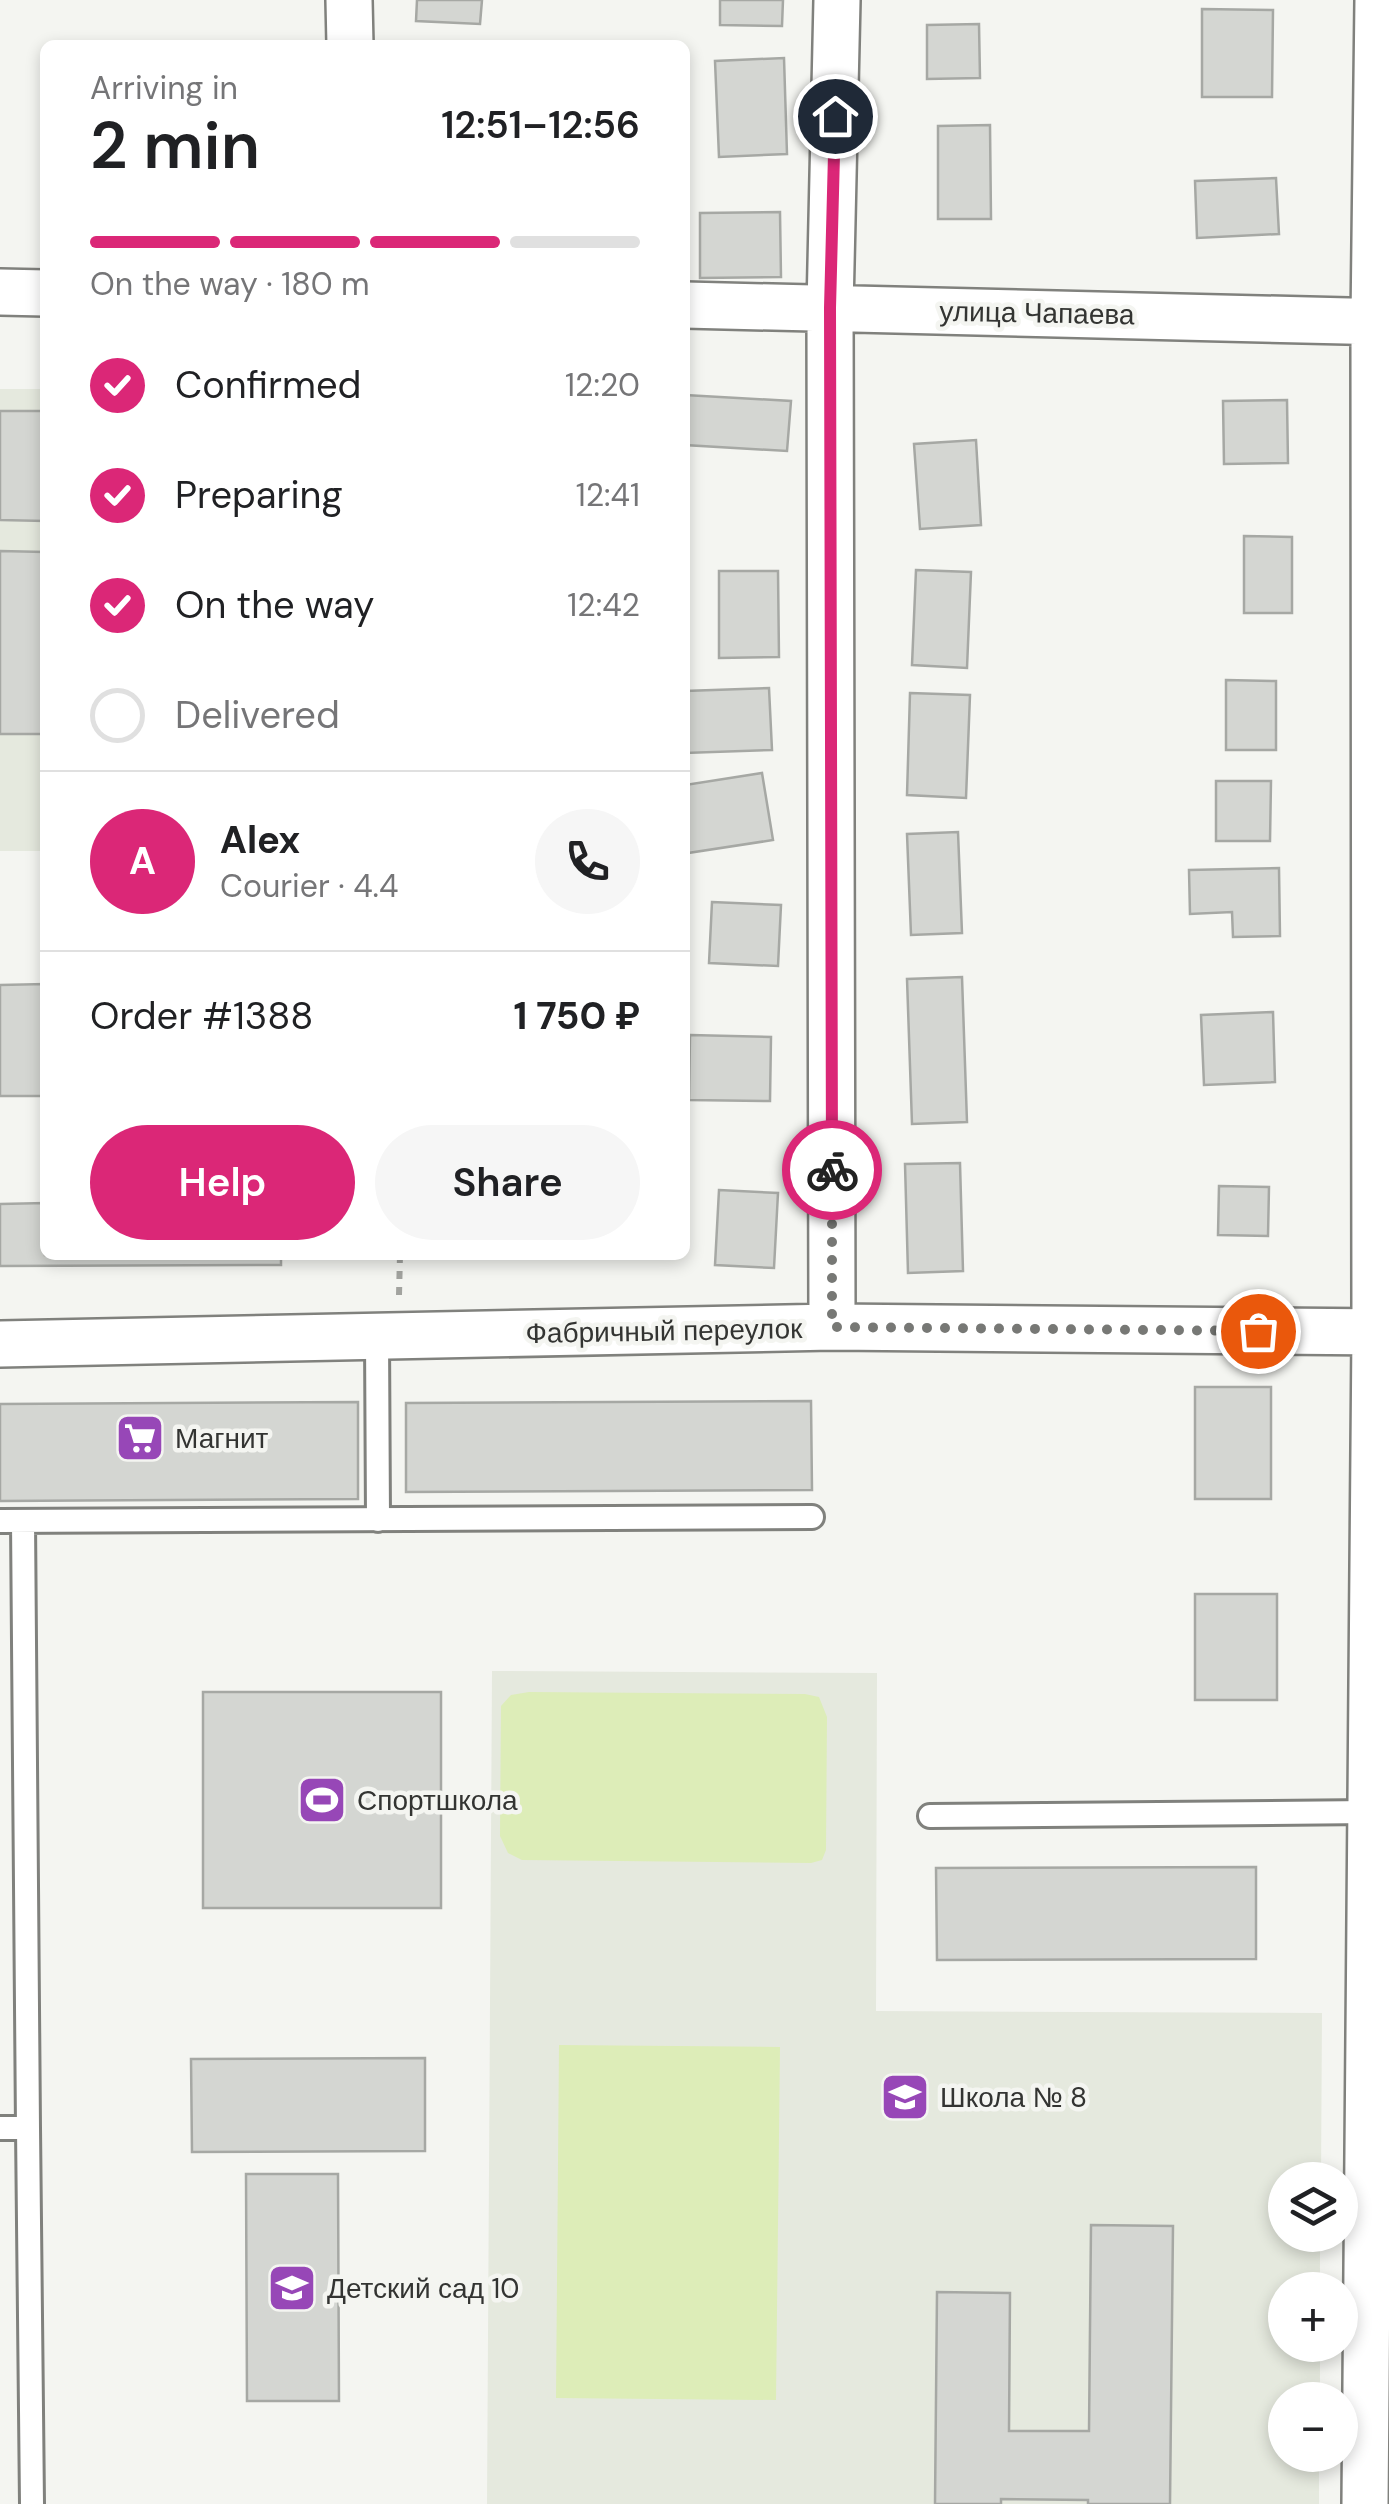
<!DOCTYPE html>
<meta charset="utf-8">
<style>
:root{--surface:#fff;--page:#f6f6f6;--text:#202124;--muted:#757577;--line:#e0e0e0;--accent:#db2777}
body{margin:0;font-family:"DM Sans",sans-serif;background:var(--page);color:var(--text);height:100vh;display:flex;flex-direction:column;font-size:38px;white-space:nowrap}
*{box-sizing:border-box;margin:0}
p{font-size:32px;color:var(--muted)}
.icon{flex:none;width:55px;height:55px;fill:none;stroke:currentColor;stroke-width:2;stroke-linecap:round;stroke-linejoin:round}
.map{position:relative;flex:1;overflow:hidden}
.details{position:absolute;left:40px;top:40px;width:650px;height:1220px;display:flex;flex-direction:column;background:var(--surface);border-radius:15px;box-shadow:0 5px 15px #0003}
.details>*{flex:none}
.tools{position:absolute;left:1268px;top:2162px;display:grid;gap:20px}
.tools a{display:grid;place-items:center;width:90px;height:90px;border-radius:50%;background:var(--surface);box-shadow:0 5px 15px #0003;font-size:50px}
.pin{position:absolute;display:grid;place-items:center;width:85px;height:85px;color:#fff;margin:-42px;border:5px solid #fff;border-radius:50%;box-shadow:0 2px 10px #0007}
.courier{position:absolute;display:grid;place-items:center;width:100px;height:100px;margin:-50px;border:8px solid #db2777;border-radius:50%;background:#fff;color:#222;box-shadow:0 2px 12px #0007}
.head em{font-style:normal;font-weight:600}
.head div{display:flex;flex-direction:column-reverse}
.head{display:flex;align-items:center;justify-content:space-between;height:170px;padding:0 50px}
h1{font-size:65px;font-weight:600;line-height:75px}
.bar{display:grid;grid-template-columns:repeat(4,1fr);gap:15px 10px;align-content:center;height:120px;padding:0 50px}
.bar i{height:12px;border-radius:8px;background:var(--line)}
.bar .active{background:var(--accent)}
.bar p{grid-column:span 4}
.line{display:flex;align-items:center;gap:25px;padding:0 50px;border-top:2px solid var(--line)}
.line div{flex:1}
.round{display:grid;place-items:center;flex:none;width:105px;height:105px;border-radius:52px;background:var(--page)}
ol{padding:0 50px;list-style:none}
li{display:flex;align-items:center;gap:30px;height:110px}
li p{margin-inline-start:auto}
li .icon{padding:10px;border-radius:50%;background:var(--accent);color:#fff;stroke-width:4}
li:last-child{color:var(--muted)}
li i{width:55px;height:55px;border:5px solid var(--line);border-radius:50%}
.button{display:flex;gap:20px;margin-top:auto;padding:20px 50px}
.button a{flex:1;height:115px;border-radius:60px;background:var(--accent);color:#fff;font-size:40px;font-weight:600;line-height:115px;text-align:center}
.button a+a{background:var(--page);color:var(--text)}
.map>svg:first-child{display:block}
.built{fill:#e5e9de}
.green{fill:#ddedb8}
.building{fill:#d4d6d2;stroke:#a6a8a4;stroke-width:2.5}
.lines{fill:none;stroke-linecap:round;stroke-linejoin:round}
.lane-casing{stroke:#80817d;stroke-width:28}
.street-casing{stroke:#80817d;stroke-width:50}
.path{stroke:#a2a39f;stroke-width:6;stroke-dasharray:8 8;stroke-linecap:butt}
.lane{stroke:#fff;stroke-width:22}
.street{stroke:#fff;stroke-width:45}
.done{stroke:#777875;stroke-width:10;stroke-dasharray:0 18}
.route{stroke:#db2777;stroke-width:12}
.labels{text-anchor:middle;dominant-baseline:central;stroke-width:9;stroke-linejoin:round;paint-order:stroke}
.street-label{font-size:28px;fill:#333432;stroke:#f4f5f1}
.poi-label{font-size:28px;fill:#333432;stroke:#f4f5f1;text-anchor:start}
</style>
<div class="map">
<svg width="1389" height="2504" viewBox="0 0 1389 2504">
<rect width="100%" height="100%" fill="#f4f5f1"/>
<path class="built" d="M0,389H45V851H0Z
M492,1671L877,1673L876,2011L1322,2013L1321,2180H1285V2235H1320V2290H1285V2345H1320V2400H1285V2455H1319V2504H487Z"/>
<path class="green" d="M529,1692L805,1694L819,1697L827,1717L826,1850L822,1860L811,1863L522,1860L508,1853L500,1836L501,1706L511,1695Z
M559,2045L780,2047L776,2400L556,2398Z"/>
<path class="building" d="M417,0H482L480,24L416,21Z
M720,0H783L782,26L720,25Z
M1202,9L1273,10L1272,97H1202Z
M979,24L980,78L927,79V25Z
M784,58L787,154L719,157L715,61Z
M990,125L991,219H938V126Z
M1276,178L1279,234L1197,238L1195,181Z
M780,212L781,277L700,278V213Z
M685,395L791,401L787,451L685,445Z
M1287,400L1288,463L1224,464L1223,401Z
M0,411H45V521L0,520Z
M976,440L981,525L920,529L914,444Z
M1244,536L1292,537V613H1244Z
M0,551L45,552V734H0Z
M916,570L971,572L967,668L912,665Z
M719,571H778L779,657L719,658Z
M1226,680L1276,681V750H1226Z
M769,688L772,750L685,753V691Z
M910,693L970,695L966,798L907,795Z
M762,773L773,840L688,853L685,834V785Z
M1216,781H1271L1270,841H1216Z
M958,832L962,933L911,935L907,834Z
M1279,868L1280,936L1233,937L1232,912L1190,914L1189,870Z
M712,902L781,905L778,966L709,963Z
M962,977L967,1122L912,1124L907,979Z
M45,984V1096H0V985Z
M1273,1012L1275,1082L1204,1085L1201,1015Z
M690,1035L771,1037L770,1101L689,1100Z
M960,1163L963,1271L908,1273L905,1164Z
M1219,1186L1269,1187L1268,1236L1218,1235Z
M719,1190L778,1193L774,1268L715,1265Z
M45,1203V1255H281V1265L0,1266V1204Z
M1195,1387H1271V1499H1195Z
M811,1401L812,1490L406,1492V1403Z
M358,1402V1499L0,1501V1404Z
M1195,1594H1277V1700H1195Z
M203,1692H441V1908H203Z
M1256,1867V1959L937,1960L936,1868Z
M425,2058V2151L192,2152L191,2059Z
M246,2174H338L339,2401H247Z
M1091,2225L1173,2226L1170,2504H1088V2500L1001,2499V2504H935L937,2292L1010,2293L1009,2431H1089Z"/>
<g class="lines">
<g class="lane-casing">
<path id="lane" d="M377,1337L378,1520
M0,1521L812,1517
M930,1816L1370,1812
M0,2128H28L23,1521
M28,2128L32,2504"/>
</g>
<g class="street-casing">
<path id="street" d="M349,0L350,45
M0,292L45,293
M685,305L1389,322
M832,1327L830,308L837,0
M0,1344L832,1327L1389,1332
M1365,2504L1375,1332L1374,321L1378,0"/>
</g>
<path class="path" d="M399,1295L400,1255"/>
<use href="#lane" class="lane"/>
<use href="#street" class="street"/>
</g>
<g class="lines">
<path class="done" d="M832,1170V1327L1258,1331"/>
<path class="route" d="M832,1170L830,308L835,116"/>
</g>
<defs>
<g id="supermarket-square" transform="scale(2.5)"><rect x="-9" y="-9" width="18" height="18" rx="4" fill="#9747b7" stroke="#f4f5f1"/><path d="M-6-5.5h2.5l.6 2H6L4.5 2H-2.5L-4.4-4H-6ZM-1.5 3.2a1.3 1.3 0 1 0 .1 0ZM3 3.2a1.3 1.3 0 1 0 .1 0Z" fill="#fff"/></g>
<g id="stadium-square" transform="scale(2.5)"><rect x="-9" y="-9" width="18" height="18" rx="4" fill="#9747b7" stroke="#f4f5f1"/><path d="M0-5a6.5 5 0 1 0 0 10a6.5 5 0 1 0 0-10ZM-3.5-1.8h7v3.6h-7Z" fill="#fff"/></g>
<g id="school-square" transform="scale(2.5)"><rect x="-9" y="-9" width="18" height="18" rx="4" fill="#9747b7" stroke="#f4f5f1"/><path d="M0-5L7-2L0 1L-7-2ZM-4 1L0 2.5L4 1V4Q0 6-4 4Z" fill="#fff"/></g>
</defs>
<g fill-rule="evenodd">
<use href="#supermarket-square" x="140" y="1438"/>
<use href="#stadium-square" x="322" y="1800"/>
<use href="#school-square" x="905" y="2097"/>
<use href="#school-square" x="292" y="2288"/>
</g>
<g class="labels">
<g class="street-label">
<text transform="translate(1037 313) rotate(1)">улица Чапаева</text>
<text transform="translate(664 1331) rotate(-1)">Фабричный переулок</text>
</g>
<g class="poi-label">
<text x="175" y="1438">Магнит</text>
<text x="357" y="1800">Спортшкола</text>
<text x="940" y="2097">Школа № 8</text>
<text x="327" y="2288">Детский сад 10</text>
</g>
</g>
</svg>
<div class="tools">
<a><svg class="icon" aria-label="layers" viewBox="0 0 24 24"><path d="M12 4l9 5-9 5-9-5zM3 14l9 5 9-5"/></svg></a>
<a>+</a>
<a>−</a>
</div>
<div class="pin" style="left:1258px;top:1331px;background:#ea580c"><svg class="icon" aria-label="bag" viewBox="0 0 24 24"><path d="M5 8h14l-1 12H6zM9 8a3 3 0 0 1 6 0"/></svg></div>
<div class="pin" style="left:835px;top:116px;background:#1f2937"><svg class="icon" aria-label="home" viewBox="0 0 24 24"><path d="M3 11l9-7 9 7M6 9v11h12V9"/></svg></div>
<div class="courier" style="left:832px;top:1170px"><svg class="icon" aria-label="bike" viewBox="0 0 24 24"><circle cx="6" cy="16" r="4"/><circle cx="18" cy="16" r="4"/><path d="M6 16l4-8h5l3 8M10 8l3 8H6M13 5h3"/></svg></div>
<section class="details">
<div class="head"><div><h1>2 min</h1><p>Arriving in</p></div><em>12:51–12:56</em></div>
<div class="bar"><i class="active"></i><i class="active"></i><i class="active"></i><i></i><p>On the way · 180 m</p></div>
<ol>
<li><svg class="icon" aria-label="check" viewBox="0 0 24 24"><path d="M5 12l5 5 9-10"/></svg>Confirmed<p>12:20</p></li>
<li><svg class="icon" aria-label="check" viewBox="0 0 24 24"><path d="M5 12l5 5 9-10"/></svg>Preparing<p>12:41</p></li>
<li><svg class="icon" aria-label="check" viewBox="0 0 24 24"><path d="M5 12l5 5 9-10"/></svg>On the way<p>12:42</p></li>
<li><i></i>Delivered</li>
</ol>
<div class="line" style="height:180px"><b class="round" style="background:var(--accent);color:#fff">A</b><div><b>Alex</b><p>Courier · 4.4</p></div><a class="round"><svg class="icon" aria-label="phone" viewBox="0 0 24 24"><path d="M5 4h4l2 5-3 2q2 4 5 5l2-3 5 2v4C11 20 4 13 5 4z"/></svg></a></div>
<div class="line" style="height:130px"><div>Order #1388</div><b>1 750 ₽</b></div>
<div class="button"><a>Help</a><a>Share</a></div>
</section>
</div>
